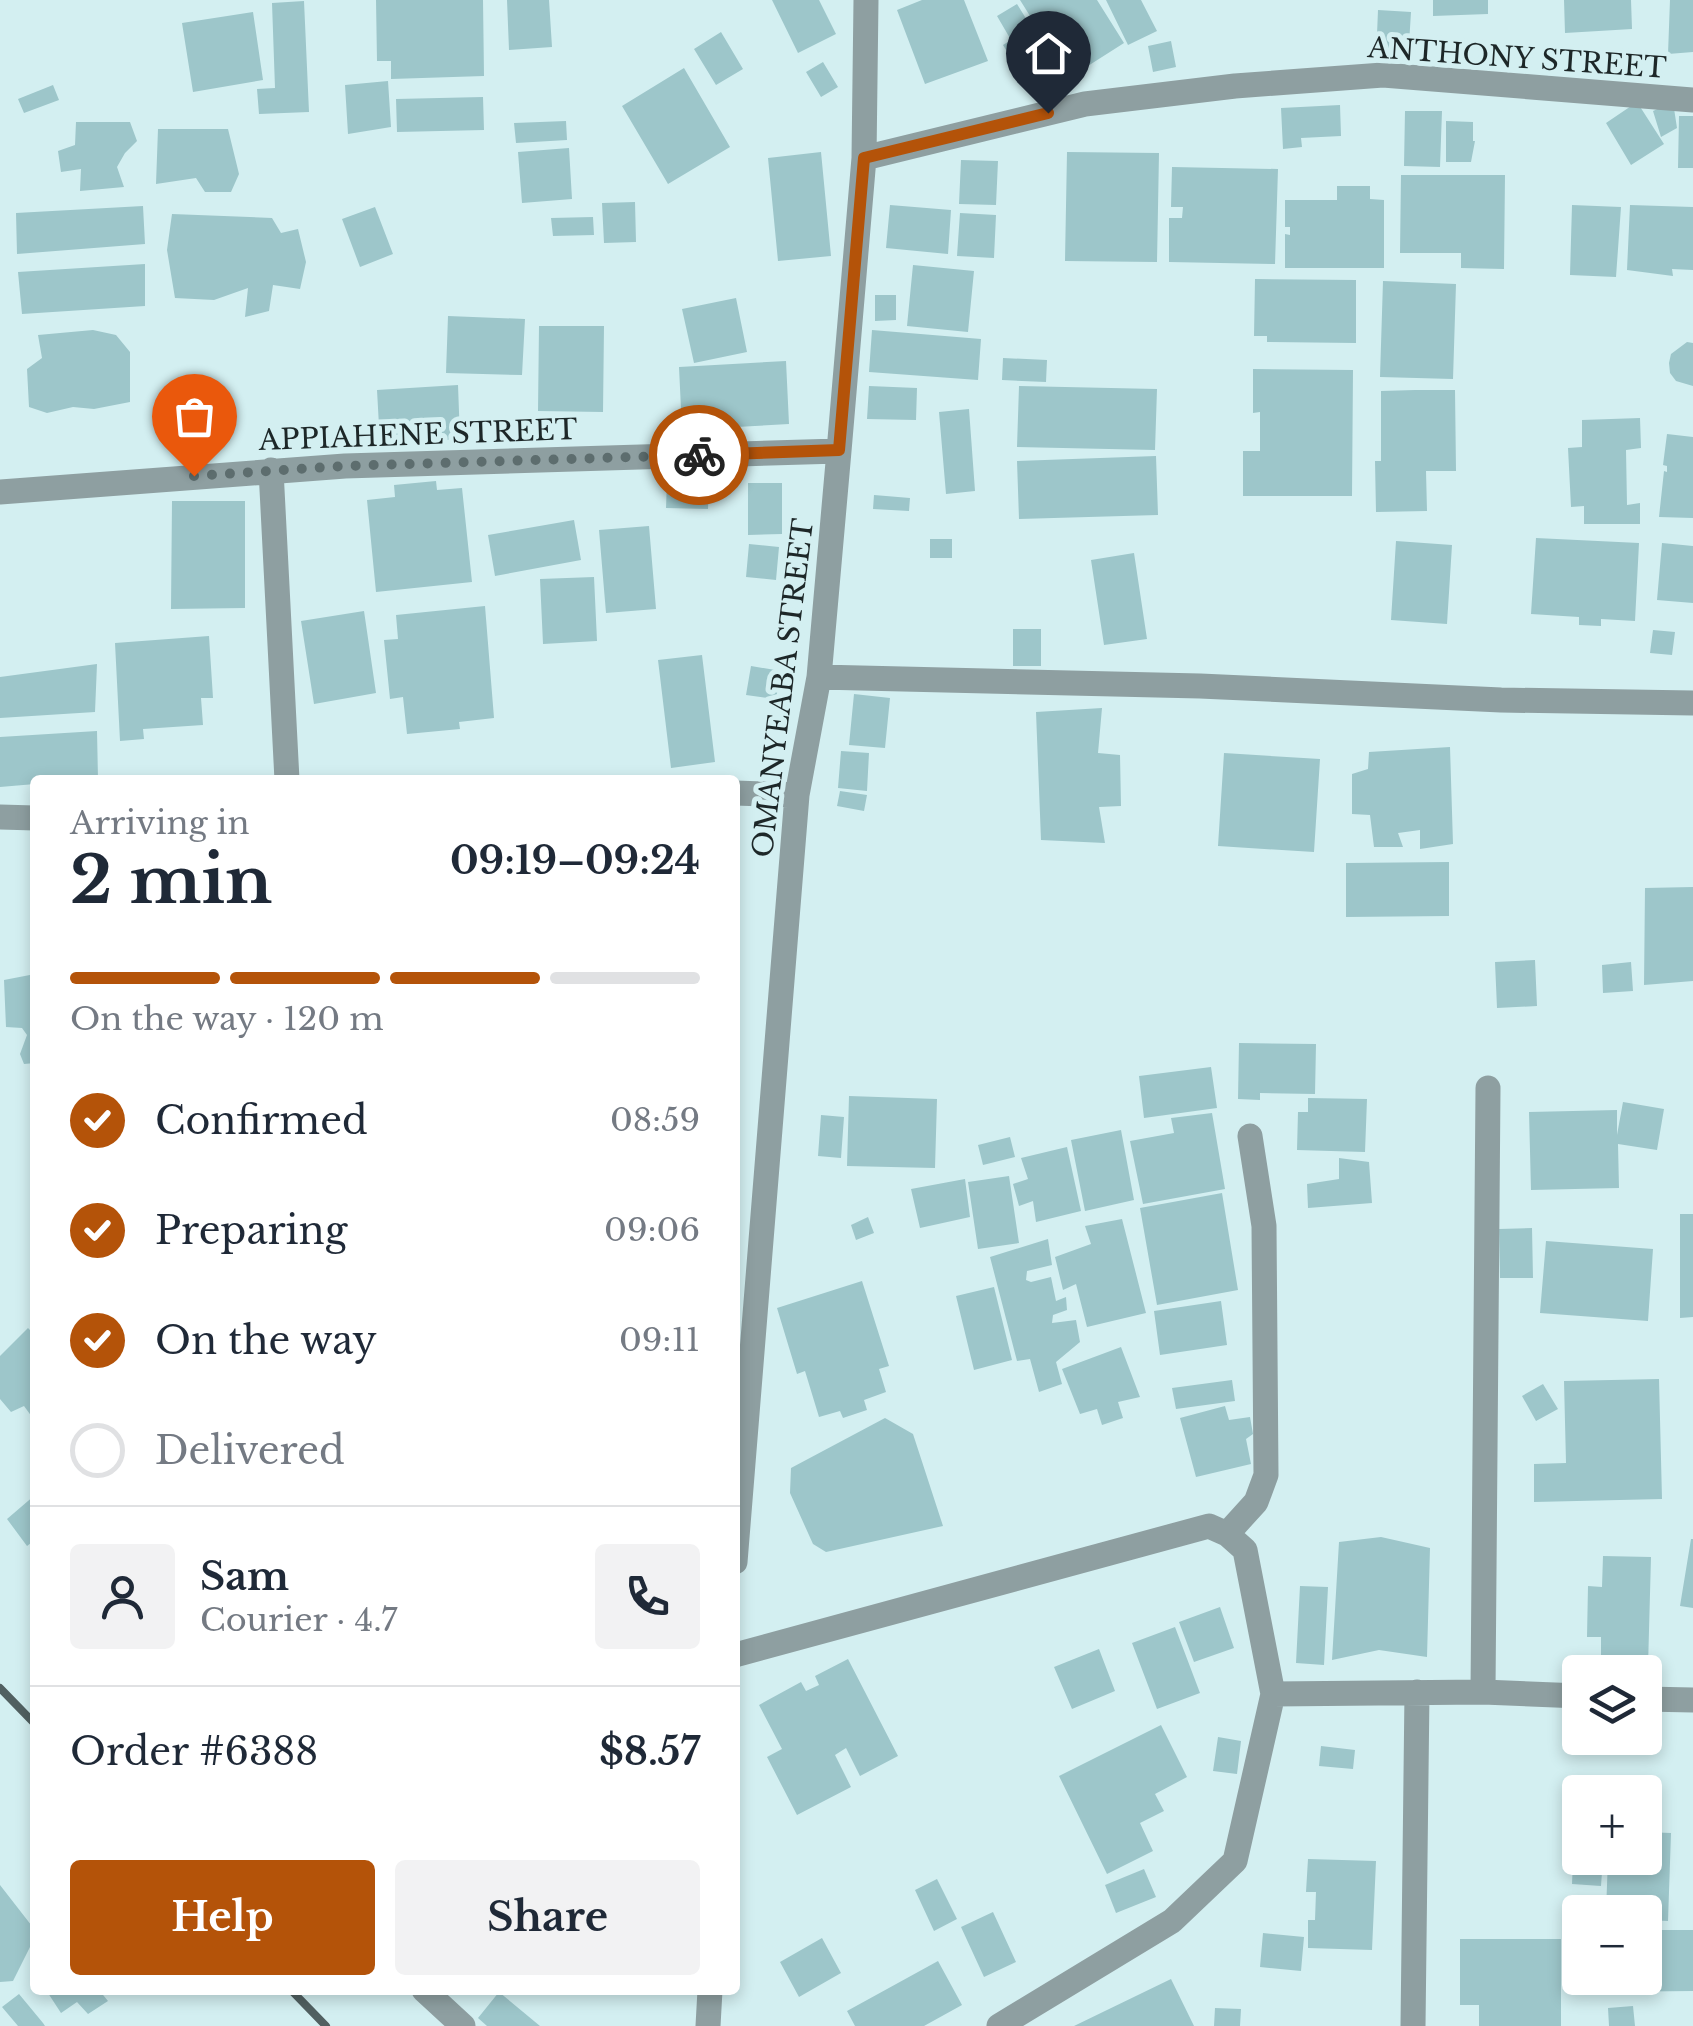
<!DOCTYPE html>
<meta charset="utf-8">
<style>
:root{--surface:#fff;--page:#f2f2f3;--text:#1f2937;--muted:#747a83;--line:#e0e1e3;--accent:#b45309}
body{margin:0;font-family:"Libre Baskerville",serif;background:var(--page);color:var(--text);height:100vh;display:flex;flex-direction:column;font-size:38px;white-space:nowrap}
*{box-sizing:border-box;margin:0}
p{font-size:32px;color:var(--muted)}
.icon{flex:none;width:55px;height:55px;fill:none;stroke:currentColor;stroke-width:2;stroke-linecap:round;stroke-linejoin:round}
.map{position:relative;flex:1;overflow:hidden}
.details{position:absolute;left:30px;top:775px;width:710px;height:1220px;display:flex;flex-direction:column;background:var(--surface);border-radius:10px;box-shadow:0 5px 15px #0003}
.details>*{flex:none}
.tools{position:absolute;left:1562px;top:1655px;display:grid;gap:20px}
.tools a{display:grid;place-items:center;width:100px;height:100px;border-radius:10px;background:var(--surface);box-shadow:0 5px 15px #0003;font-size:50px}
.pin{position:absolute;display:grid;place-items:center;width:85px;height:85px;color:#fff;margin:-102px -42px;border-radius:50% 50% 50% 0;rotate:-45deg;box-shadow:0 0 10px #0007}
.pin .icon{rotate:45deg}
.courier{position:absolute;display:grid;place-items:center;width:100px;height:100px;margin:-50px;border:8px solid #b45309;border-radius:50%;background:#fff;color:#222;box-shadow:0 2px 12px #0007}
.headline em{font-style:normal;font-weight:700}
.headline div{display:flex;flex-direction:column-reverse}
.headline{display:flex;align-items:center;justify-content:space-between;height:170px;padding:0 40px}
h1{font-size:65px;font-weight:700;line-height:75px}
.bar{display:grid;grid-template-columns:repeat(4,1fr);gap:15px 10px;align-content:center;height:120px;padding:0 40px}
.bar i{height:12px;border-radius:8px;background:var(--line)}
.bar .selected{background:var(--accent)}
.bar p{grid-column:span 4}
.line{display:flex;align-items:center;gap:25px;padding:0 40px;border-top:2px solid var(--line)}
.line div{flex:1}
.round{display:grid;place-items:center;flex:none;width:105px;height:105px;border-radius:10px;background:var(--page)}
ol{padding:0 40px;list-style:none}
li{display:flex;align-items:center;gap:30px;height:110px}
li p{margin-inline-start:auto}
li .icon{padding:10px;border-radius:50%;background:var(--accent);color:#fff;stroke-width:4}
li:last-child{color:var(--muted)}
li i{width:55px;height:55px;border:5px solid var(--line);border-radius:50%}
.primary-button{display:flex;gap:20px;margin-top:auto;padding:20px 40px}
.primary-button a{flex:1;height:115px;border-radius:10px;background:var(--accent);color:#fff;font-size:40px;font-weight:700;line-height:115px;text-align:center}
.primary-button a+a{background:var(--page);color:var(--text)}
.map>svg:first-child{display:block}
.building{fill:#9dc6ca}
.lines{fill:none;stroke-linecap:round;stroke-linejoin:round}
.minor{stroke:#8e9fa1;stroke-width:25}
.rail{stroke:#516061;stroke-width:8}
.done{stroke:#5d6d6e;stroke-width:10;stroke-dasharray:0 18}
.route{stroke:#b45309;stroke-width:12}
.labels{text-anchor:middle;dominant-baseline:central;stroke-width:10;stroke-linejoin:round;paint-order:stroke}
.street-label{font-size:28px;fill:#1d2728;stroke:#d3eff1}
</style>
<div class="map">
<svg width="1693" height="2026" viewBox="0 0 1693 2026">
<rect width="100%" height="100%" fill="#d3eff1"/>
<path class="building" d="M376,0H483L484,76L391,79V61H377Z
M507,0H549L552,47L509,50Z
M772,0H819L836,34L798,53Z
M922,0H964L988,61L925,84L897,10Z
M1020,0H1097L1124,43L1069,78Z
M1106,0H1141L1157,31L1128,45Z
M1433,0H1488V14L1433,16Z
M1564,0H1631L1632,29L1565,33Z
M1670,0H1693V52L1668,54Z
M304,1L309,112L259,114L257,89L275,88L272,3Z
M1017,4L1061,75L1038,90L1027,72L1022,76L1003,45L1011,40L997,16Z
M1378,10L1411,12L1408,60L1376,59Z
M253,12L263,80L193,92L182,23Z
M721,32L743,69L716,85L694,49Z
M1171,41L1176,67L1153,72L1148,46Z
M823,62L838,87L821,97L806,72Z
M684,68L730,147L668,184L622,106Z
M388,81L391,127L348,134L345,85Z
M53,85L59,100L24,113L18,99Z
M483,97L484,130L397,132L396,99Z
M1637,102L1664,144L1631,165L1606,123Z
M1673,102L1677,128L1661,137L1653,111Z
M1340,105L1341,136L1301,138L1302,147L1283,149L1281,108Z
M1405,111H1442L1440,167L1404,166Z
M1679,116H1693V168H1678Z
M566,121L567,140L516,143L514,123Z
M1446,121L1473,122V141H1475L1471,162H1446Z
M76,122H130L137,141L125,153L117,167L124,187L80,191L81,169L61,172L58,151L75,145Z
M158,129H228L239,174L231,192H205L196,178L156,184Z
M569,148L572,199L522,203L518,152Z
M821,152L831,256L778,261L768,158Z
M1067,152L1159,153L1157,262L1065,261Z
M961,160L998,161L996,205L959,204Z
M1172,167L1278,169L1275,264L1169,262V218H1182L1183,207H1171Z
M1401,175H1505L1504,269L1461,268V253H1400Z
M1337,186H1370V199L1384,200V268H1285V234L1290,235V227H1285V200H1337Z
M635,202L636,242L604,243L602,203Z
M890,205L951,210L948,254L886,248Z
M1572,205L1621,207L1616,277L1570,275Z
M1630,205L1693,207V270L1672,269L1673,276L1627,270Z
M143,206L145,244L17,254L16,213Z
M375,207L393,254L360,267L342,219Z
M960,213L996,215L994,258L957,256Z
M172,214L272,218L281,233L298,229L306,262L300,289L273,285L269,311L245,317L248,288L214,300L175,298L167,250Z
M593,217L594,235L553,236L551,218Z
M145,264V306L22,314L18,272Z
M913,265L974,271L968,332L907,326Z
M1255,279L1356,280V343L1267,342V336H1254Z
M1383,281L1456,284L1453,379L1380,377Z
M875,295H896V320L875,321Z
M736,298L747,352L694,363L682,309Z
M448,316L525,319L522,375L446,373Z
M539,326H604L603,412L538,411Z
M93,330L116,335L130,352V402L94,409L73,407L47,413L29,407L27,369L42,358L38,335Z
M872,330L981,339L978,380L869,372Z
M1687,342L1693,343V386L1676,381L1670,373L1669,363L1671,354Z
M1003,358L1047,360L1046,382L1002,380Z
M786,361L789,424L682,430L679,367Z
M1253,369L1353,370L1352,496H1243V451H1260V412L1253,413Z
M458,385L460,439L380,444L377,390Z
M869,386L917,388L916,420L867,419Z
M1019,386L1157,389L1155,450L1017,447Z
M1415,390H1455L1456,471H1426L1427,511L1376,512L1375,461H1381V391Z
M969,409L975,491L946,494L939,412Z
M1640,418L1641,448L1626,450L1627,505L1640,503V524H1584V506L1571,507L1568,448L1582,447V420Z
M1667,434L1693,437V518L1659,517L1664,471L1667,472V466L1663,465Z
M1156,456L1158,515L1019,519L1017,461Z
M667,480L709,481L708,509L666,508Z
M436,481L437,490L462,488L472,582L376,592L367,500L395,497L394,485Z
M748,483H782V534L748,535Z
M874,495L910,498L909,511L873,509Z
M172,501H245V608L171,609Z
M574,520L581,560L495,576L488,535Z
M649,526L656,609L606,613L599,530Z
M1536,538L1639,543L1635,621L1601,619V626L1579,625V617L1531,614Z
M930,539H952V558H930Z
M1396,541L1452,545L1447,624L1391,620Z
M1662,543L1693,546V603L1657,600Z
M749,544L779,547L776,580L746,577Z
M1134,553L1147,639L1104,645L1091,560Z
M594,577L597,641L543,644L540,579Z
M485,606L494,718L459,722L460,729L407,734L403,697L390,699L384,640L398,639L396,615Z
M364,611L376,693L314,704L301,621Z
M1013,629H1041V666H1013Z
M1653,630L1675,632L1672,655L1650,653Z
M209,636L213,698H201L203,725L143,729L144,739L120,741L115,643Z
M702,655L715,762L671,768L658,660Z
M97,664L95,712L0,718V677Z
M751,666L781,671L776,699L746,695Z
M854,694L890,698L885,748L849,745Z
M1102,708L1098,753L1120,755L1121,806L1099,807L1105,843L1041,840L1036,712Z
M97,731L98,779L35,780V784L0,787V737Z
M1450,747L1453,844L1420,849V830L1398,833L1403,847H1374L1370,815L1352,814V774L1368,769L1369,752Z
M841,751L869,753L867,791L838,788Z
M1224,753L1320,759L1314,852L1218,846Z
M840,791L867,795L864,811L837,806Z
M1449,862V916L1346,917V863Z
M1693,887V981L1644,985L1645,888Z
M1535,960L1537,1006L1497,1008L1495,962Z
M1631,962L1633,991L1603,993L1602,965Z
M35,974V1063L24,1064L20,1054L27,1035L22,1028L6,1027L4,980Z
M1239,1043L1316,1044L1315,1094L1260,1093V1100L1238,1099Z
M1211,1067L1217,1108L1144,1118L1139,1076Z
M849,1096L937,1099L935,1168L847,1166Z
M1308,1098L1367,1099L1365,1152L1297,1150L1298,1112H1308Z
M1623,1102L1664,1109L1657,1150L1618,1144L1619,1188L1531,1190L1529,1112L1617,1110V1135Z
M1212,1113L1225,1189L1143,1204L1130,1141L1174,1133L1171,1118Z
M821,1115L844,1117L841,1158L818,1156Z
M1121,1130L1134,1200L1085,1211L1071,1140Z
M1010,1137L1015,1157L983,1165L978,1145Z
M1067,1147L1081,1211L1036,1222L1033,1201L1019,1206L1013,1184L1028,1179L1021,1158Z
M1339,1158L1369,1162L1372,1203L1308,1208L1307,1184L1339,1179Z
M1009,1176L1019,1243L978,1249L968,1182Z
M965,1179L970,1217L920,1228L911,1189Z
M1222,1193L1238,1290L1157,1305L1140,1208Z
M1680,1214H1693V1317L1680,1318Z
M868,1217L874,1233L856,1240L851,1225Z
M1122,1219L1146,1313L1087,1327L1076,1284L1063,1290L1055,1257L1091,1244L1085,1226Z
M1532,1228L1533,1278H1500L1499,1229Z
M1048,1239L1052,1265L1027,1271L1026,1280L1031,1282L1051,1277L1056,1301L1066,1297L1067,1310L1053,1315L1052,1323L1076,1320L1080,1342L1056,1362L1062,1384L1039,1392L1030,1359L1017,1361L990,1257Z
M1546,1241L1653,1249L1648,1321L1540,1313Z
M862,1281L889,1366L879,1369L886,1392L864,1400L867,1410L843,1418L840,1411L819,1417L805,1371L797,1374L777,1308Z
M994,1287L1012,1360L974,1370L956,1296Z
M1221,1301L1227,1345L1160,1355L1154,1311Z
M28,1328L35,1335V1421L24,1406L11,1412L0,1399V1356Z
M1121,1347L1140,1397L1118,1402L1123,1418L1102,1425L1097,1409L1080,1414L1062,1369Z
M1659,1379L1662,1499L1534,1502V1464L1566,1463L1564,1381Z
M1232,1380L1235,1401L1176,1409L1172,1388Z
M1543,1384L1558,1409L1536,1421L1522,1396Z
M1225,1406L1229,1420L1250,1417L1253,1434L1246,1439L1251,1464L1196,1477L1180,1418Z
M885,1418L913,1434L943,1526L826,1552L813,1544L790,1493L791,1468Z
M35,1495V1540L27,1546L7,1519Z
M1381,1537L1430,1548L1427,1657L1379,1650L1332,1660L1339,1542Z
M1691,1539H1693V1608L1680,1606Z
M1603,1556L1651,1557L1648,1667L1601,1666V1637H1587L1588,1586L1602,1587Z
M1300,1586L1328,1587L1324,1665L1296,1663Z
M1220,1607L1234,1648L1194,1662L1179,1622Z
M1175,1627L1200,1693L1157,1709L1132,1643Z
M1099,1649L1115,1691L1072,1709L1054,1667Z
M848,1659L898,1756L860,1776L846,1748L835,1755L851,1787L797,1815L767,1757L782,1749L759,1705L801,1682L806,1691L819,1685L815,1676Z
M1161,1725L1187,1777L1155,1794L1164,1811L1140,1823L1153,1851L1107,1874L1059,1776Z
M1218,1737L1241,1741L1237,1774L1213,1771Z
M1321,1746L1355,1750L1353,1769L1319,1766Z
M1645,1832L1671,1833L1668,1921L1645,1920V1912H1606L1608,1858H1645Z
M1574,1834H1580V1858H1603L1601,1886L1572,1884Z
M1308,1859L1376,1861L1372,1950L1308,1948V1920H1315L1316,1892H1306Z
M1144,1869L1156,1897L1116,1913L1105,1885Z
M937,1879L957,1919L934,1931L915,1890Z
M0,1885L35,1930V1937L13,1981L0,1982Z
M993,1912L1016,1962L984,1977L961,1927Z
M1645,1930H1693V1991L1597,1992V1978H1645Z
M1263,1933L1304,1937L1301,1971L1260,1967Z
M822,1938L841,1973L799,1997L780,1962Z
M1460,1939H1561V2026H1479V2005H1460Z
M938,1961L962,2005L924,2026H855L847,2011Z
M1171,1979L1194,2026H1074Z
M46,1990H99L108,2001L88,2014L77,2002L61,2013Z
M499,1992L540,2026H487L478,2018Z
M19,1994L43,2023L45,2026H18L2,2007Z
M1633,2006L1635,2026H1609L1608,2008Z
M1215,2008L1241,2009L1240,2026H1214Z"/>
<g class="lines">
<path class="minor" d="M864,158L1085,104L1235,86L1383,75L1693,100
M271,470L287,780
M0,492L345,466L839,451
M819,677L1200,686L1501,700L1693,703
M735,793L797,795
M0,817L35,818
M1227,1534L1256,1502L1266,1475L1264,1226L1250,1136
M735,1562L797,795L819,677L839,451L864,158L866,0
M735,1655L1209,1526L1227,1534L1245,1550L1273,1694L1235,1861L1172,1921L999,2026
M1483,1692L1488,1088
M1273,1694L1483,1692L1580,1696
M1645,1699L1693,1700
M424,1990L463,2026
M708,2026L710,1990
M1413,2026L1417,1692"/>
<path class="rail" d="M0,1688L35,1724
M291,1990L326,2026"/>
</g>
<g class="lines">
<path class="done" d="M194,476L344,466L699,455"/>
<path class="route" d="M699,455L839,450L864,158L1048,113"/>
</g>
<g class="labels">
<g class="street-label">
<text transform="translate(1517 58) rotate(4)">ANTHONY STREET</text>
<text transform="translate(418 435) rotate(-2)">APPIAHENE STREET</text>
<text transform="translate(783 688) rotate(-83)">OMANYEABA STREET</text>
</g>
</g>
</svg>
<div class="tools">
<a><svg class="icon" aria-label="layers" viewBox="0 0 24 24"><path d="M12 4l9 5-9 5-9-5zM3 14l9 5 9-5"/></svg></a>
<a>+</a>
<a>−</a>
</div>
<div class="pin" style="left:194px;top:476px;background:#ea580c"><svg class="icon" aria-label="bag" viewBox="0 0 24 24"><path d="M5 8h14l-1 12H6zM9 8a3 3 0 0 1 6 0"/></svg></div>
<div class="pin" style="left:1048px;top:113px;background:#1f2937"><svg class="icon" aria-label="home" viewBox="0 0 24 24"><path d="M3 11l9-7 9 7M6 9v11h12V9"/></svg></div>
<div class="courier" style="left:699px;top:455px"><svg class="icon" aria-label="bike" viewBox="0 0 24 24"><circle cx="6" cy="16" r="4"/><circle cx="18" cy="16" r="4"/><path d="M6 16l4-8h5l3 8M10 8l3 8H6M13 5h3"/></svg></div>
<section class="details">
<div class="headline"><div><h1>2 min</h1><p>Arriving in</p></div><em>09:19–09:24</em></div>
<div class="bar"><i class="selected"></i><i class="selected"></i><i class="selected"></i><i></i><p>On the way · 120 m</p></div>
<ol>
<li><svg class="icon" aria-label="check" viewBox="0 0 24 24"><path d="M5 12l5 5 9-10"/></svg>Confirmed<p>08:59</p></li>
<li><svg class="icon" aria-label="check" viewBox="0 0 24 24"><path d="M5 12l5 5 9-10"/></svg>Preparing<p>09:06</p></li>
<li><svg class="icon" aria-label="check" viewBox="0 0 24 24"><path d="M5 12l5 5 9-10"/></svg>On the way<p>09:11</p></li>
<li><i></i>Delivered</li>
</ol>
<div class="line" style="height:180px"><a class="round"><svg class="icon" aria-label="person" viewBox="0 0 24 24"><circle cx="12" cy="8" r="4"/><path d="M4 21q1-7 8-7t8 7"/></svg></a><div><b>Sam</b><p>Courier · 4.7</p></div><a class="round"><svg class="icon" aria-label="phone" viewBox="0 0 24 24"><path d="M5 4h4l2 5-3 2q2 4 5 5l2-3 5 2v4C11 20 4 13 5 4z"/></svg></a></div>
<div class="line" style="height:130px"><div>Order #6388</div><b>$8.57</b></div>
<div class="primary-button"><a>Help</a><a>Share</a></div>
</section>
</div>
